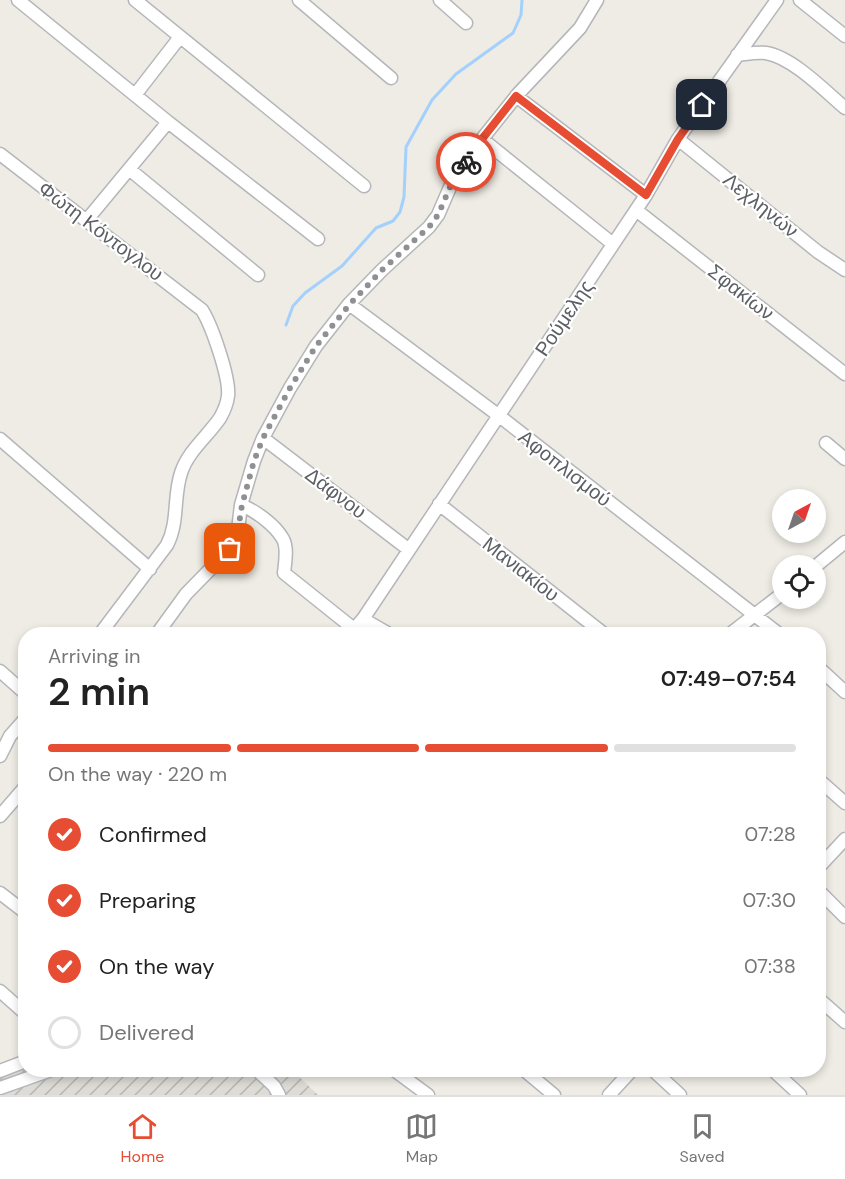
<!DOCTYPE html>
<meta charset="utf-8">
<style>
:root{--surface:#fff;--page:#f2f2f2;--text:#222;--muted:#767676;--line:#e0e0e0;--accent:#e64d32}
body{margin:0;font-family:"DM Sans",sans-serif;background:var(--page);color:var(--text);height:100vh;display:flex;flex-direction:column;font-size:22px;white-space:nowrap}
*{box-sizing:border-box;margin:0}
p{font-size:20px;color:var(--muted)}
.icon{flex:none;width:33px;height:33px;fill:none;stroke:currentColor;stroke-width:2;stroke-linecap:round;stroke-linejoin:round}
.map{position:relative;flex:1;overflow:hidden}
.details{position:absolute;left:18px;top:627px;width:808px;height:450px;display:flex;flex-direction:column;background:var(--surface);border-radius:24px;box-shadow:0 3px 9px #0003}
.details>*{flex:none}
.needle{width:39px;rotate:40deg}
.buttons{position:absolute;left:772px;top:489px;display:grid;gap:12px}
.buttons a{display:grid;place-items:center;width:54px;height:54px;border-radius:50%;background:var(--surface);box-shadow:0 3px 9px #0003;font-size:30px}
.pin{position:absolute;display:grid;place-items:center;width:51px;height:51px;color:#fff;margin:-26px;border-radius:12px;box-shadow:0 3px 9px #0006}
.courier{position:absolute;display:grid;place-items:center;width:60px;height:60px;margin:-30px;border:4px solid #e64d32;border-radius:50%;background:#fff;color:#222;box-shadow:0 2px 8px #0007}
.summary em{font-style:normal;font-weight:600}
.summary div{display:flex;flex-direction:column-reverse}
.summary{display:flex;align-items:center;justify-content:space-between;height:102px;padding:0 30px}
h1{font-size:39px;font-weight:600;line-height:45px}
.bar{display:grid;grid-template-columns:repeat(4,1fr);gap:9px 6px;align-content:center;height:72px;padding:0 30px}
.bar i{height:8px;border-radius:4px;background:var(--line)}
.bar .active{background:var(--accent)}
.bar p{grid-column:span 4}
ol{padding:0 30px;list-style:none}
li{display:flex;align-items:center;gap:18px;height:66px}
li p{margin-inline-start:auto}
li .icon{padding:6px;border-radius:50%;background:var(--accent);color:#fff;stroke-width:4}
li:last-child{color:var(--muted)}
li i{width:33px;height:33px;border:3px solid var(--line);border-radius:50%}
.tabs{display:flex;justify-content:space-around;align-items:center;height:84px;border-top:2px solid var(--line);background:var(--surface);font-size:16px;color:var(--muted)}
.tabs a{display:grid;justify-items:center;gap:3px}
.tabs .active{color:var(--accent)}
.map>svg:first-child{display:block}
.industrial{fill:url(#industrial-furrows)}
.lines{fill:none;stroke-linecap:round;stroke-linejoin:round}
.stream{stroke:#a4d0fd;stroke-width:3}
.minor-casing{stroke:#b4b6ba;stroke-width:15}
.minor{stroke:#fff;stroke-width:12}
.done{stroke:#8f9091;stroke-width:6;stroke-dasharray:0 10.8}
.route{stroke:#e64d32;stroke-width:8}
.labels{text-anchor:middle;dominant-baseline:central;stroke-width:4.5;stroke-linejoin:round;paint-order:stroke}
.street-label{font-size:20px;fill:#5c5f64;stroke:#fff}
</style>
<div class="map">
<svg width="845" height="1095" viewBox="0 0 845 1095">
<defs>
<pattern id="industrial-furrows" width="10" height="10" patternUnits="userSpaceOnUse" patternTransform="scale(1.5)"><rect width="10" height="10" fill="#dddbd6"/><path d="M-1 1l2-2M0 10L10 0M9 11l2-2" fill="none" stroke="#b6b5b1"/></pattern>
</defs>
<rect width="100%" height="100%" fill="#eeece4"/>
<path class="industrial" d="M25,1068L26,1070H292L318,1095H0V1077Z"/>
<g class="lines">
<path class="stream" d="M286,325L293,306L305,293L342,266L376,228L393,221L400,212L404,197L406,147L432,100L456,74L513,33L521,15L522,0"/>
<g class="minor-casing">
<path id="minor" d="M18,0L168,122
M135,0L364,186
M299,0L391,78
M440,0L466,23
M800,0L845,36
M737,55C747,54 756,52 766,53C792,57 825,91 845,108
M135,95L180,37
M516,96L646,195
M482,139L613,244
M678,139L818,252L845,270
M0,154L202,310C212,326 230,378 228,396C227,404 224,411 220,418C207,437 188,451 181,473C173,497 179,522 167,545L100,634
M129,169L258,275
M636,210L845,374
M86,221L168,122L318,239
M349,304L498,415L779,634
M263,438L408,549
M0,439L150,569
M826,443L845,459
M439,504L604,634
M241,505C256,511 275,525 283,539C288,548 285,563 284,573L354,629
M816,566L845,542
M363,619L389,634
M157,634L186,594L230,549L238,530L241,505L254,461L263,438L290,388L316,346L349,304L382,270L429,227L438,215L451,185L482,139L518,94L580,28L597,0
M350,634L363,619L646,195L678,139L777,0
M730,634L783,593
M819,668L845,692
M0,671L26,694
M0,756L10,736L26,718
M819,780L845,803
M0,816L26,786
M819,867L845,839
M819,891L845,917
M0,893L26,913
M0,991L26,1014
M819,999L845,1022
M257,1070L274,1086L279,1095
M394,1070L428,1095
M524,1070L554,1095
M653,1070L680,1095
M773,1070L800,1095
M0,1071L26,1061
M0,1088L51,1070
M609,1095L632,1070"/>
</g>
<use href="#minor" class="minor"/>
</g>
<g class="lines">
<path class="done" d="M230,549L238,530L242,505L254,461L263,438L290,388L316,346L350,304L382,270L429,227L438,215L451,185L466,162"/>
<path class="route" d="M466,162L482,139L516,96L646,195L678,139L702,105"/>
</g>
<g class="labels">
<g class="street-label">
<text transform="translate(761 205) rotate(39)">Λεχληνών</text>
<text transform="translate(101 231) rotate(37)">Φώτη Κόντογλου</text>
<text transform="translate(741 292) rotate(38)">Σφακίων</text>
<text transform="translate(564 318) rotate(-56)">Ρούμελης</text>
<text transform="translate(565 468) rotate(38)">Αφοπλισμού</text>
<text transform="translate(336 493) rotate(37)">Δάφνου</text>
<text transform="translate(521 569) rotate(38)">Μανιακίου</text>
</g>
</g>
</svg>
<div class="buttons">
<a><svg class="needle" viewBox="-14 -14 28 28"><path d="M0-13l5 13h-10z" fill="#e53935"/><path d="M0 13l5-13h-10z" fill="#767676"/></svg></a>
<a><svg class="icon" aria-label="locate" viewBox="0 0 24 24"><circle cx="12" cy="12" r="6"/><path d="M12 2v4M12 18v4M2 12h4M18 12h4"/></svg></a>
</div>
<div class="pin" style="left:230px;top:549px;background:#ea580c"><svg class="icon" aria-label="bag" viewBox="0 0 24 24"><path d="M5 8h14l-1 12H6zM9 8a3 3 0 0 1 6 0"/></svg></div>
<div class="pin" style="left:702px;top:105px;background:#1f2937"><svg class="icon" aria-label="home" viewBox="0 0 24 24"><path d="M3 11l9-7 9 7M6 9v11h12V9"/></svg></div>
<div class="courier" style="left:466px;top:162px"><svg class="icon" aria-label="bike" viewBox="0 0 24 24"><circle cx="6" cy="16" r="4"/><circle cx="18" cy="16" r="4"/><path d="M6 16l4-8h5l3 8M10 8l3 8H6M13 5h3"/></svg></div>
<section class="details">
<div class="summary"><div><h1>2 min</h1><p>Arriving in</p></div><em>07:49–07:54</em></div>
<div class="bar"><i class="active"></i><i class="active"></i><i class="active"></i><i></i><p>On the way · 220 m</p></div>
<ol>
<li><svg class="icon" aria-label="check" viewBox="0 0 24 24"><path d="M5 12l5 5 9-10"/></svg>Confirmed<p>07:28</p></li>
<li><svg class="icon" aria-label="check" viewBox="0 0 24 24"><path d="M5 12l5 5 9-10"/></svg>Preparing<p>07:30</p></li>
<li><svg class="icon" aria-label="check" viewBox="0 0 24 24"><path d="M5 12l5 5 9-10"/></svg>On the way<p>07:38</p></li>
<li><i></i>Delivered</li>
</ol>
</section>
</div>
<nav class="tabs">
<a class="active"><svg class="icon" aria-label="home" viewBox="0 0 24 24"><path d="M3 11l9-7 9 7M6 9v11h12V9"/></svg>Home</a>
<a><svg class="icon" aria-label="map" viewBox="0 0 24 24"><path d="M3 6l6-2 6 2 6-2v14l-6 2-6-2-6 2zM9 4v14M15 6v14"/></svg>Map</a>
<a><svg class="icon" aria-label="saved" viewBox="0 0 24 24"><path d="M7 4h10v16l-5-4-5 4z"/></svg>Saved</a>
</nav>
